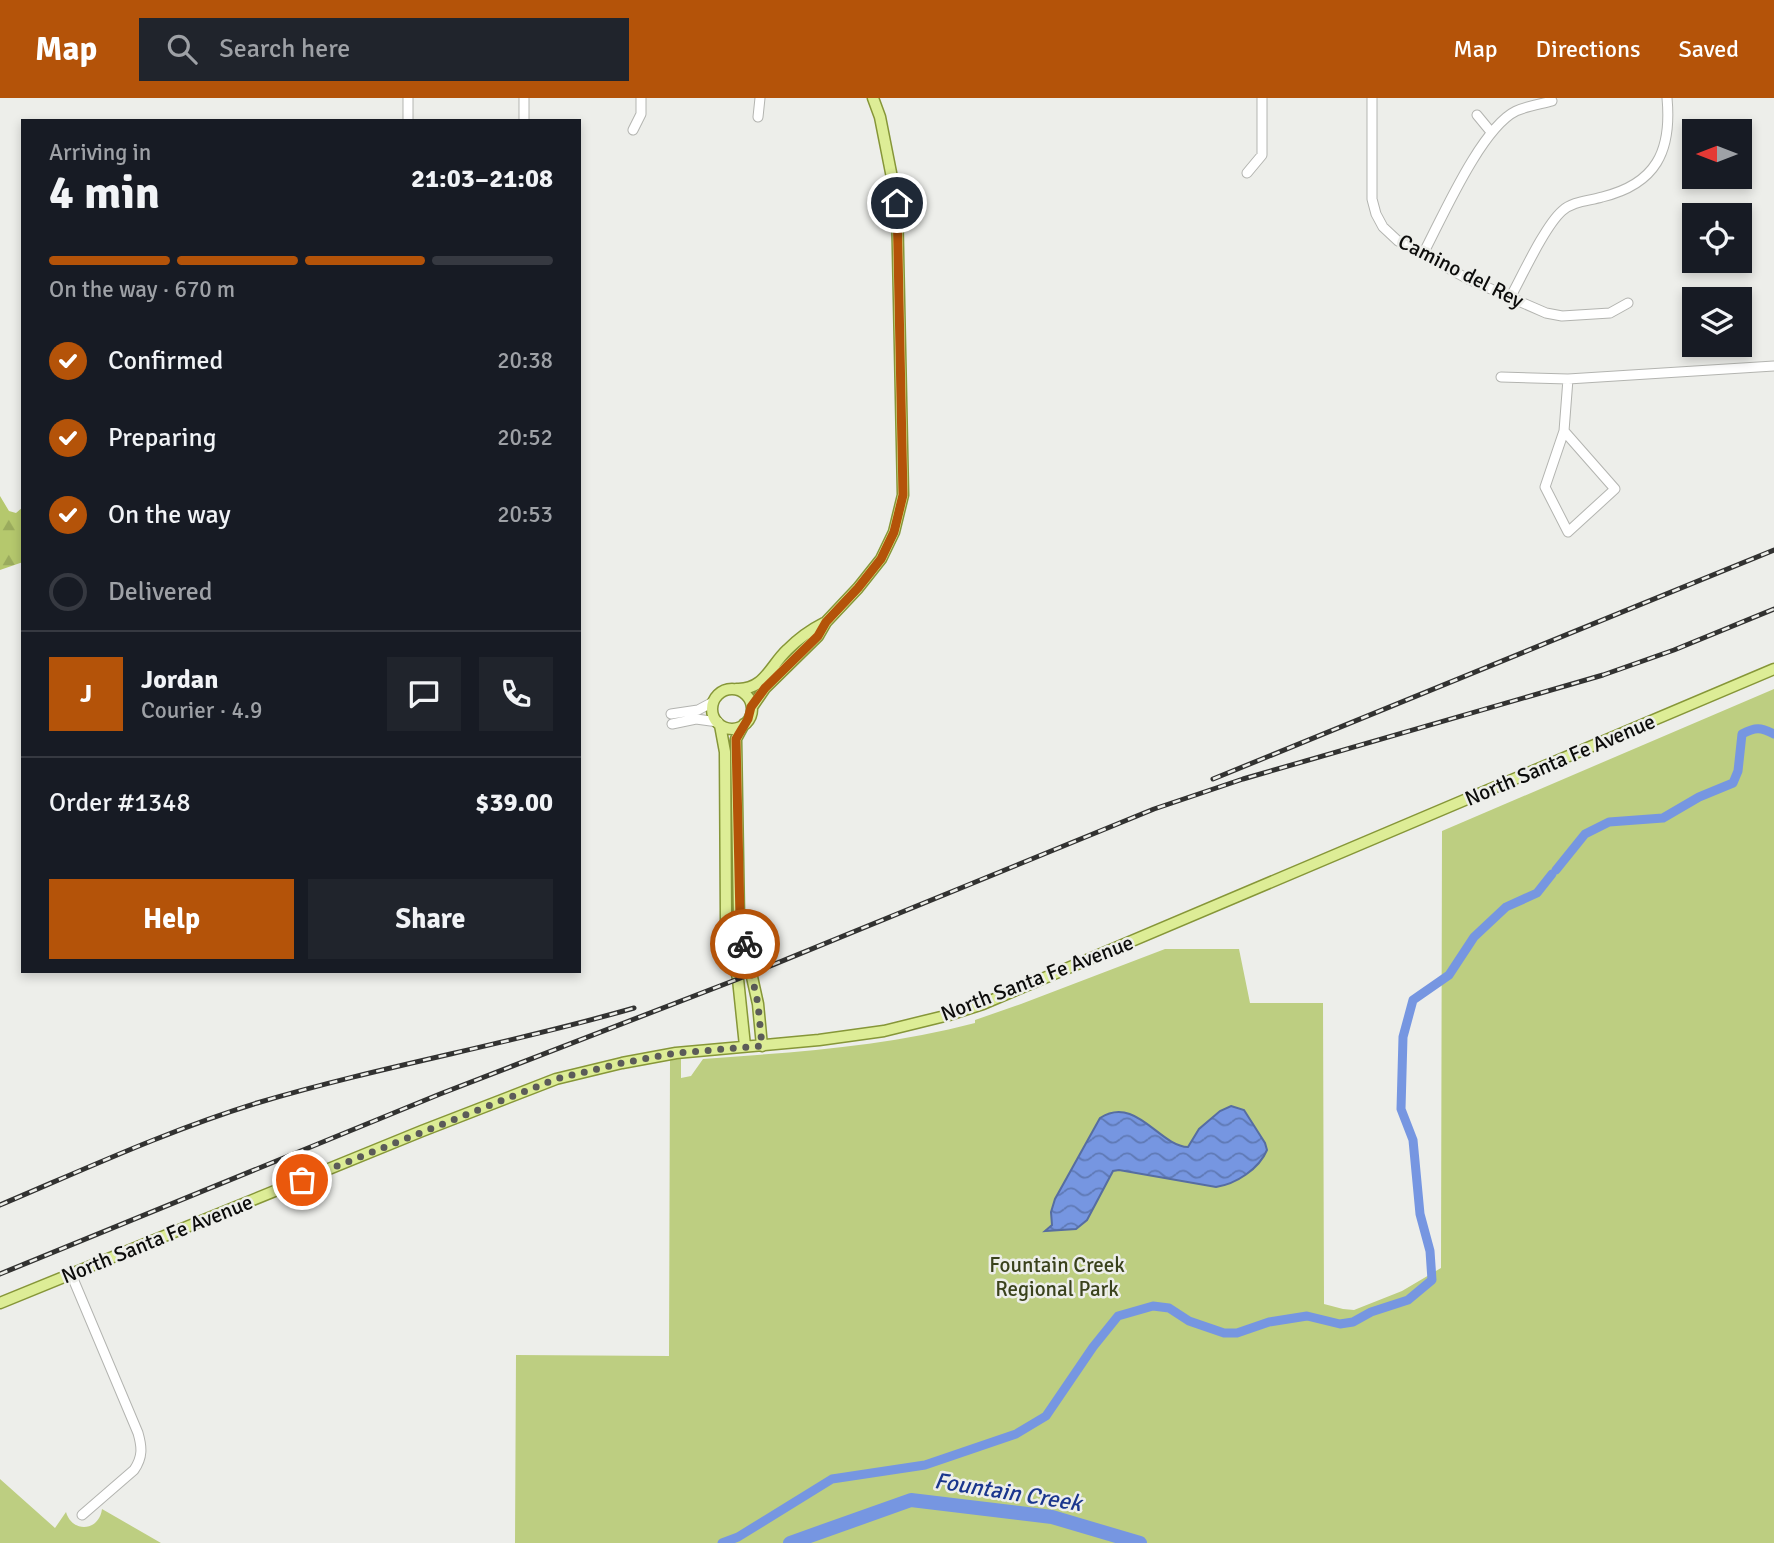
<!DOCTYPE html>
<meta charset="utf-8">
<style>
:root{--surface:#171b24;--page:#20242c;--text:#f1f3f6;--muted:#9ea1a6;--line:#363941;--accent:#b45309}
body{margin:0;font-family:Signika,sans-serif;background:var(--page);color:var(--text);height:100vh;display:flex;flex-direction:column;font-size:26px;white-space:nowrap}
*{box-sizing:border-box;margin:0}
p{font-size:23px;color:var(--muted)}
.icon{flex:none;width:38px;height:38px;fill:none;stroke:currentColor;stroke-width:2;stroke-linecap:round;stroke-linejoin:round}
.map{position:relative;flex:1;overflow:hidden}
.sheet{position:absolute;left:21px;top:21px;width:560px;height:854px;display:flex;flex-direction:column;background:var(--surface);border-radius:0px;box-shadow:0 4px 10px #0003}
.sheet>*{flex:none}
.needle{width:46px;rotate:270deg}
.controls{position:absolute;left:1682px;top:21px;display:grid;gap:14px}
.controls a{display:grid;place-items:center;width:70px;height:70px;border-radius:0px;background:var(--surface);box-shadow:0 4px 10px #0003;font-size:35px}
.pin{position:absolute;display:grid;place-items:center;width:60px;height:60px;color:#fff;margin:-30px;border:4px solid #fff;border-radius:50%;box-shadow:0 2px 7px #0007}
.courier{position:absolute;display:grid;place-items:center;width:70px;height:70px;margin:-35px;border:5px solid #b45309;border-radius:50%;background:#fff;color:#222;box-shadow:0 2px 9px #0007}
.summary em{font-style:normal;font-weight:700}
.summary div{display:flex;flex-direction:column-reverse}
.summary{display:flex;align-items:center;justify-content:space-between;height:119px;padding:0 28px}
h1{font-size:46px;font-weight:700;line-height:52px}
.bar{display:grid;grid-template-columns:repeat(4,1fr);gap:10px 7px;align-content:center;height:84px;padding:0 28px}
.bar i{height:9px;border-radius:5px;background:var(--line)}
.bar .active{background:var(--accent)}
.bar p{grid-column:span 4}
.line{display:flex;align-items:center;gap:18px;padding:0 28px;border-top:2px solid var(--line)}
.line div{flex:1}
.round{display:grid;place-items:center;flex:none;width:74px;height:74px;border-radius:0px;background:var(--page)}
ol{padding:0 28px;list-style:none}
li{display:flex;align-items:center;gap:21px;height:77px}
li p{margin-inline-start:auto}
li .icon{padding:7px;border-radius:50%;background:var(--accent);color:#fff;stroke-width:4}
li:last-child{color:var(--muted)}
li i{width:38px;height:38px;border:4px solid var(--line);border-radius:50%}
.cta{display:flex;gap:14px;margin-top:auto;padding:14px 28px}
.cta a{flex:1;height:80px;border-radius:0px;background:var(--accent);color:#fff;font-size:28px;font-weight:700;line-height:80px;text-align:center}
.cta a+a{background:var(--page);color:var(--text)}
header{display:flex;align-items:center;gap:42px;box-sizing:border-box;height:98px;padding:0 35px;background:var(--accent);color:#fff}
header strong{font-size:33px}
nav{display:flex;gap:38px;margin-inline-start:auto;font-size:24px}
.search{width:490px;height:63px;background:var(--page);display:flex;align-items:center;gap:18px;box-sizing:border-box;padding:0 24px;border-radius:0px;color:var(--muted);font-size:26px}
.map>svg:first-child{display:block}
.forest{fill:url(#forest-firs)}
.park{fill:#bdce81}
.water{fill:url(#water-waves);stroke:#566da1;stroke-width:2}
.lines{fill:none;stroke-linecap:round;stroke-linejoin:round}
.canal{stroke:#7696e1;stroke-width:9}
.river{stroke:#7696e1;stroke-width:14}
.minor-casing{stroke:#b3b4b0;stroke-width:11}
.major-casing{stroke:#869638;stroke-width:13}
.minor{stroke:#fff;stroke-width:9}
.major{stroke:#dded96;stroke-width:10}
.rail-casing{stroke:#323231;stroke-width:5}
.rail{stroke:#edeeea;stroke-width:2.5;stroke-dasharray:8;stroke-linecap:butt}
.done{stroke:#5b5b59;stroke-width:7;stroke-dasharray:0 12.6}
.route{stroke:#b45309;stroke-width:9}
.labels{text-anchor:middle;dominant-baseline:central;stroke-width:5;stroke-linejoin:round;paint-order:stroke}
.street-label{font-size:21px;fill:#0c0c0b;stroke:#edeeea}
.park-label{font-size:21px;fill:#3a421c;stroke:#edeeea}
.water-label{font-size:23px;font-style:italic;fill:#1a368d;stroke:#edeeea}
</style>
<header>
<strong>Map</strong>
<div class="search"><svg class="icon" aria-label="search" viewBox="0 0 24 24"><circle cx="10" cy="10" r="6"/><path d="M15 15l6 6"/></svg>Search here</div>
<nav><a>Map</a><a>Directions</a><a>Saved</a></nav>
</header>
<div class="map">
<svg width="1774" height="1445" viewBox="0 0 1774 1445">
<defs>
<pattern id="forest-firs" width="22" height="20" patternUnits="userSpaceOnUse" patternTransform="scale(1.75)"><rect width="22" height="20" fill="#b5c86d"/><path d="M5 1l3.5 6h-7zM16 11l3.5 6h-7z" fill="#9aab5d"/></pattern>
<pattern id="water-waves" width="16" height="10" patternUnits="userSpaceOnUse" patternTransform="scale(1.75)"><rect width="16" height="10" fill="#7696e1"/><path d="M0 5q4-4 8 0t8 0" fill="none" stroke="#5f79b5"/></pattern>
</defs>
<rect width="100%" height="100%" fill="#edeeea"/>
<path class="forest" d="M0,398L9,413L16,415L23,409V464L0,472Z"/>
<path class="park" d="M1774,591V1445H515L516,1257L669,1258L670,962L681,960V980L691,978L703,961C796,954 885,949 975,925V922L1021,906L1165,851H1239L1250,905H1323L1324,1206L1343,1211L1354,1212L1402,1193L1441,1170L1442,733Z
M0,1381L55,1430L66,1414C72,1435 99,1434 102,1411L161,1445H0Z"/>
<path class="water" d="M1231,1008L1244,1012L1265,1045L1267,1052C1259,1071 1236,1086 1216,1089L1119,1072L1113,1073L1087,1122L1076,1131L1045,1133L1052,1127L1051,1114L1055,1101L1100,1020C1136,997 1159,1048 1188,1049L1199,1031L1220,1013Z"/>
<g class="lines">
<path class="canal" d="M1556,772L1585,736L1609,724L1663,720L1699,699L1733,685L1738,673L1742,636C1755,629 1761,629 1774,636
M722,1445L738,1439L832,1381L925,1367L1016,1336L1046,1318L1093,1249L1118,1218L1153,1208L1169,1210L1189,1223L1224,1235H1237L1269,1224L1307,1218L1340,1226L1353,1224L1371,1214L1408,1202L1432,1182L1430,1153L1420,1116L1413,1042L1401,1011L1403,939L1413,902L1449,877L1474,839L1506,809L1537,795L1552,776"/>
<path class="river" d="M790,1445L911,1402L1052,1419L1140,1445"/>
<g class="minor-casing">
<path id="minor" d="M1372,0V101L1376,116L1383,129L1398,143L1468,181L1546,215L1562,218L1610,215L1628,205
M1477,17L1491,34
M758,19L760,0
M408,23V0
M524,23V0
M633,32L641,16V0
M1247,75L1262,57V0
M1423,156C1442,120 1481,30 1516,13C1527,8 1541,6 1552,3
M1510,200C1522,178 1545,128 1562,113C1573,103 1589,103 1602,99C1656,86 1672,53 1667,0
M1501,279L1568,281L1774,268
M1564,333L1545,389L1568,434L1615,391L1564,333L1568,281
M671,616L698,612L713,604
M672,626L696,621L718,624
M71,1176L138,1335C142,1349 143,1359 134,1372L82,1417"/>
</g>
<g class="major-casing">
<path id="major" d="M737,591C764,592 770,568 787,552C798,541 810,532 824,525
M712 611a20 20 0 1 1 40 0a20 20 0 1 1-40 0Z
M752,609L765,590L818,538L826,524L858,490L881,461L894,434L903,397L897,105L880,19L873,0
M744,626L736,641L739,820L758,906L762,948
M720,627L725,654L726,822L738,881L745,948
M0,1205L422,1033L556,981L622,965L676,955L819,942L884,933L949,917L983,906L1774,571"/>
</g>
<use href="#minor" class="minor"/>
<use href="#major" class="major"/>
<g class="rail-casing">
<path id="rail" d="M1213,681L1774,452
M0,1107C85,1071 169,1032 257,1005C381,968 510,946 634,910
M0,1176L440,996L738,881L1154,711L1243,681L1603,577L1674,552L1774,511"/>
</g>
<use href="#rail" class="rail"/>
</g>
<g class="lines">
<path class="done" d="M302,1082L556,981L622,965L676,955L762,948L758,906L745,846"/>
<path class="route" d="M745,846L740,820L736,641L748,621L751,609L765,590L818,538L826,524L858,490L881,461L894,434L903,397L897,105"/>
</g>
<g class="labels">
<g class="street-label">
<text transform="translate(1461 173) rotate(27)">Camino del Rey</text>
<text transform="translate(1560 662) rotate(-23)">North Santa Fe Avenue</text>
<text transform="translate(1037 880) rotate(-21)">North Santa Fe Avenue</text>
<text transform="translate(157 1141) rotate(-22)">North Santa Fe Avenue</text>
</g>
<g class="park-label">
<text x="1057" y="1167">Fountain Creek<tspan x="1057" dy="24">Regional Park</tspan></text>
</g>
<g class="water-label">
<text transform="translate(1008 1394) rotate(9)">Fountain Creek</text>
</g>
</g>
</svg>
<div class="controls">
<a><svg class="needle" viewBox="-14 -14 28 28"><path d="M0-13l5 13h-10z" fill="#e53935"/><path d="M0 13l5-13h-10z" fill="#9ea1a6"/></svg></a>
<a><svg class="icon" aria-label="locate" viewBox="0 0 24 24"><circle cx="12" cy="12" r="6"/><path d="M12 2v4M12 18v4M2 12h4M18 12h4"/></svg></a>
<a><svg class="icon" aria-label="layers" viewBox="0 0 24 24"><path d="M12 4l9 5-9 5-9-5zM3 14l9 5 9-5"/></svg></a>
</div>
<div class="pin" style="left:302px;top:1082px;background:#ea580c"><svg class="icon" aria-label="bag" viewBox="0 0 24 24"><path d="M5 8h14l-1 12H6zM9 8a3 3 0 0 1 6 0"/></svg></div>
<div class="pin" style="left:897px;top:105px;background:#1f2937"><svg class="icon" aria-label="home" viewBox="0 0 24 24"><path d="M3 11l9-7 9 7M6 9v11h12V9"/></svg></div>
<div class="courier" style="left:745px;top:846px"><svg class="icon" aria-label="bike" viewBox="0 0 24 24"><circle cx="6" cy="16" r="4"/><circle cx="18" cy="16" r="4"/><path d="M6 16l4-8h5l3 8M10 8l3 8H6M13 5h3"/></svg></div>
<section class="sheet">
<div class="summary"><div><h1>4 min</h1><p>Arriving in</p></div><em>21:03–21:08</em></div>
<div class="bar"><i class="active"></i><i class="active"></i><i class="active"></i><i></i><p>On the way · 670 m</p></div>
<ol>
<li><svg class="icon" aria-label="check" viewBox="0 0 24 24"><path d="M5 12l5 5 9-10"/></svg>Confirmed<p>20:38</p></li>
<li><svg class="icon" aria-label="check" viewBox="0 0 24 24"><path d="M5 12l5 5 9-10"/></svg>Preparing<p>20:52</p></li>
<li><svg class="icon" aria-label="check" viewBox="0 0 24 24"><path d="M5 12l5 5 9-10"/></svg>On the way<p>20:53</p></li>
<li><i></i>Delivered</li>
</ol>
<div class="line" style="height:126px"><b class="round" style="background:var(--accent);color:#fff">J</b><div><b>Jordan</b><p>Courier · 4.9</p></div><a class="round"><svg class="icon" aria-label="chat" viewBox="0 0 24 24"><path d="M4 5h16v11H9l-5 4z"/></svg></a><a class="round"><svg class="icon" aria-label="phone" viewBox="0 0 24 24"><path d="M5 4h4l2 5-3 2q2 4 5 5l2-3 5 2v4C11 20 4 13 5 4z"/></svg></a></div>
<div class="line" style="height:91px"><div>Order #1348</div><b>$39.00</b></div>
<div class="cta"><a>Help</a><a>Share</a></div>
</section>
</div>
